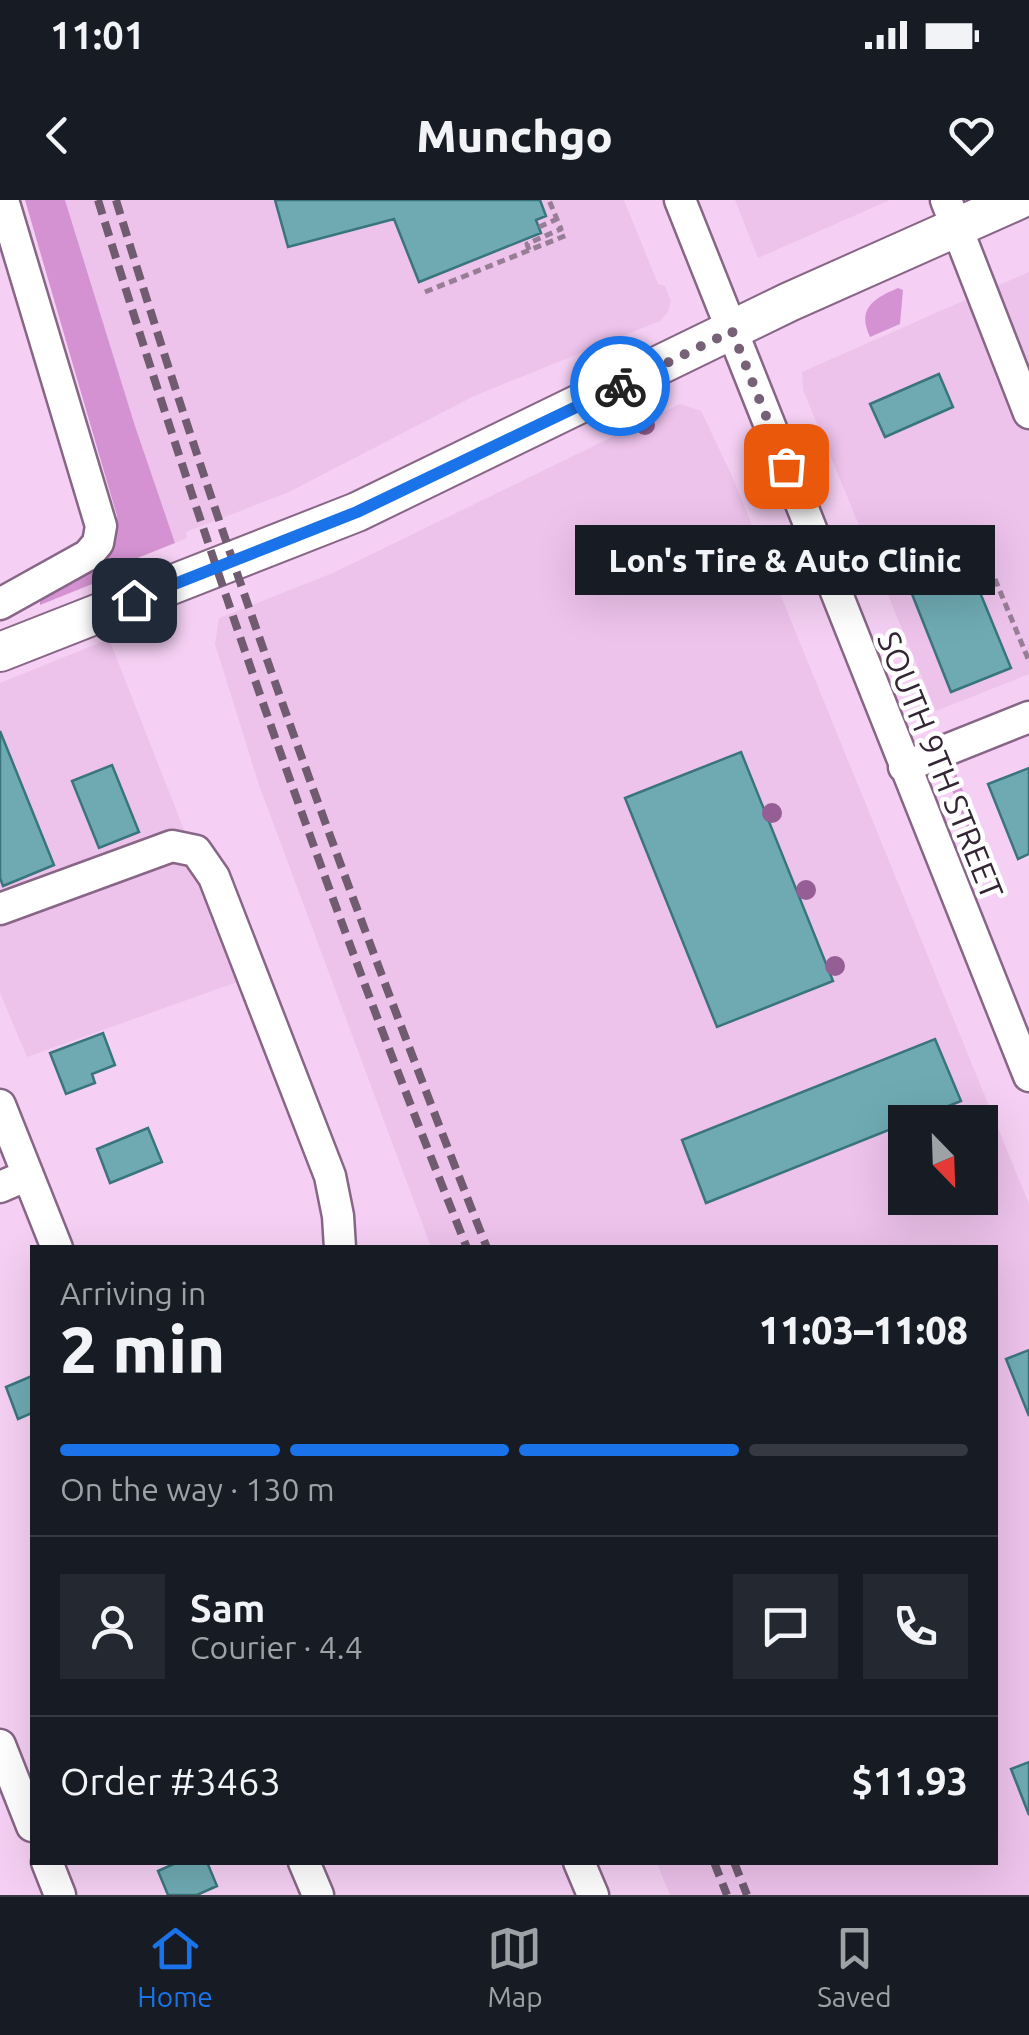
<!DOCTYPE html>
<meta charset="utf-8">
<style>
:root{--surface:#171b24;--page:#242831;--text:#f1f3f6;--muted:#9ea1a6;--line:#363941;--accent:#1a73e8}
body{margin:0;font-family:Ubuntu,sans-serif;background:var(--page);color:var(--text);height:100vh;display:flex;flex-direction:column;font-size:38px;white-space:nowrap}
*{box-sizing:border-box;margin:0}
p{font-size:32px;color:var(--muted)}
.icon{flex:none;width:55px;height:55px;fill:none;stroke:currentColor;stroke-width:2;stroke-linecap:round;stroke-linejoin:round}
.map{position:relative;flex:1;overflow:hidden}
.side{position:absolute;left:30px;top:1045px;width:968px;height:620px;display:flex;flex-direction:column;background:var(--surface);border-radius:0px;box-shadow:0 10px 40px #0002}
.side>*{flex:none}
.needle{width:65px;rotate:157deg}
.buttons{position:absolute;left:888px;top:905px;display:grid;gap:20px}
.buttons a{display:grid;place-items:center;width:110px;height:110px;border-radius:0px;background:var(--surface);box-shadow:0 10px 40px #0002;font-size:50px}
.pin{position:absolute;display:grid;place-items:center;width:85px;height:85px;color:#fff;margin:-42px;border-radius:20px;box-shadow:0 5px 15px #0006}
.courier{position:absolute;display:grid;place-items:center;width:100px;height:100px;margin:-50px;border:8px solid #1a73e8;border-radius:50%;background:#fff;color:#222;box-shadow:0 2px 12px #0007}
.bubble{position:absolute;height:70px;border-radius:0px;background:var(--surface);box-shadow:0 10px 40px #0002;font-size:32px;font-weight:800;line-height:70px;text-align:center}
.summary em{font-style:normal;font-weight:800}
.summary div{display:flex;flex-direction:column-reverse}
.summary{display:flex;align-items:center;justify-content:space-between;height:170px;padding:0 30px}
h1{font-size:65px;font-weight:800;line-height:75px}
.bar{display:grid;grid-template-columns:repeat(4,1fr);gap:15px 10px;align-content:center;height:120px;padding:0 30px}
.bar i{height:12px;border-radius:8px;background:var(--line)}
.bar .on{background:var(--accent)}
.bar p{grid-column:span 4}
.line{display:flex;align-items:center;gap:25px;padding:0 30px;border-top:2px solid var(--line)}
.line div{flex:1}
.round{display:grid;place-items:center;flex:none;width:105px;height:105px;border-radius:0px;background:var(--page)}
.status{display:flex;justify-content:space-between;align-items:center;height:70px;padding:0 50px;background:var(--surface);direction:ltr}
.status svg{height:28px;fill:currentColor}
header{display:flex;justify-content:space-between;align-items:center;height:130px;padding:0 30px;background:var(--surface);font-size:45px;font-weight:800}
.dock{display:flex;justify-content:space-around;align-items:center;height:140px;border-top:2px solid var(--line);background:var(--surface);font-size:28px;color:var(--muted)}
.dock a{display:grid;justify-items:center;gap:5px}
.dock .on{color:var(--accent)}
.map>svg:first-child{display:block}
.built{fill:#edc2eb;fill-rule:evenodd}
.green{fill:#d492d3}
.building{fill:#6faab3;stroke:#3a757e;stroke-width:2.5}
.lines{fill:none;stroke-linecap:round;stroke-linejoin:round}
.minor-casing{stroke:#876686;stroke-width:35}
.major-casing{stroke:#876686;stroke-width:42}
.path{stroke:#977d96;stroke-width:5;stroke-dasharray:8 5;stroke-linecap:butt}
.minor{stroke:#fff;stroke-width:30}
.major{stroke:#fff;stroke-width:38}
.rail{stroke:#705b70;stroke-width:8;stroke-dasharray:15 8;stroke-linecap:butt}
.tree{fill:#955f95}
.done{stroke:#776177;stroke-width:10;stroke-dasharray:0 18}
.route{stroke:#1a73e8;stroke-width:12}
.labels{text-anchor:middle;dominant-baseline:central;stroke-width:9;stroke-linejoin:round;paint-order:stroke}
.street-label{font-size:32px;fill:#332533;stroke:#fff}
</style>
<div class="status"><b>11:01</b><svg viewBox="0 0 49 12"><path d="M0 12V9h3v3zM5 12V6h3v6zM10 12V3h3v9zM15 12V0h3v12zM26 1h20v11H26zM47 4h2v5h-2z"/></svg></div>
<header><svg class="icon" aria-label="back" viewBox="0 0 24 24"><path d="M15 5l-7 7 7 7"/></svg>Munchgo<svg class="icon" aria-label="heart" viewBox="0 0 24 24"><path d="M12 20l-8-8c-3-5 5-10 8-4 3-6 11-1 8 4z"/></svg></header>
<div class="map">
<svg width="1029" height="1695" viewBox="0 0 1029 1695">
<rect width="100%" height="100%" fill="#f5d0f4"/>
<path class="built" d="M65,0H624L658,84L665,86L671,101L668,112L660,121L474,196L289,292L186,332L187,338L175,343L135,226Z
M735,0H890L758,58Z
M1029,72V474L936,511L803,190L802,172Z
M680,204L701,211L732,276L1029,1004V1695H670L657,1663L995,1662V1048L431,1047L259,585L215,444L219,418L333,373ZM905,922H980V998H905Z
M109,439L243,780L27,857L0,793V483Z"/>
<path class="green" d="M25,0H65L135,226L175,343L130,361L132,368L40,405V399L92,367L114,342L117,316Z
M898,88L903,90L900,124L870,137C856,108 875,98 898,88Z
M956,573L997,676L987,679L950,585Z"/>
<path class="building" d="M275,0H540L546,16L536,20L541,33L419,82L394,19L288,47Z
M939,174L953,207L885,237L870,204Z
M963,351L1011,468L951,492L904,374Z
M0,531L54,665L3,686L0,678Z
M741,552L833,781L717,827L625,598Z
M112,565L139,632L99,648L72,581Z
M1029,568V654L1018,659L988,584Z
M103,833L115,865L92,874L95,883L66,894L50,853Z
M935,839L961,901L706,1003L682,940Z
M148,928L162,962L110,983L97,949Z
M1029,1150V1216L1006,1159Z
M32,1176V1213L18,1219L6,1187Z
M1029,1562V1615L1011,1569Z
M178,1662H207L217,1686L197,1695H168L158,1671Z"/>
<g class="lines">
<g class="minor-casing">
<path id="minor" d="M680,0L1029,876
M946,0L1029,213
M0,404L88,355L98,343L101,326L3,0
M904,567L1029,517
M0,709L172,646L196,651L214,677L330,976L338,1016L340,1048
M0,905L57,1048
M0,987L28,975
M0,1545L32,1626
M47,1662L60,1695
M304,1662L318,1695
M579,1662L593,1695"/>
</g>
<g class="major-casing">
<path id="major" d="M0,452L357,312L789,102L1018,0"/>
</g>
<path class="path" d="M539,27L557,19
M529,50L527,44L561,29L549,0
M425,92L567,35
M980,343L1029,461"/>
<use href="#minor" class="minor"/>
<use href="#major" class="major"/>
<path class="rail" d="M98,0C207,354 329,704 467,1048
M116,0C224,354 351,703 487,1048
M714,1662L727,1695
M734,1662L747,1695"/>
</g>
<g class="tree">
<circle cx="645" cy="225" r="10"/>
<circle cx="772" cy="613" r="10"/>
<circle cx="806" cy="690" r="10"/>
<circle cx="835" cy="766" r="10"/>
</g>
<g class="lines">
<path class="done" d="M620,186L732,131L786,266"/>
<path class="route" d="M134,400L357,312L620,186"/>
</g>
<g class="labels">
<g class="street-label">
<text transform="translate(941 565) rotate(68)">SOUTH 9TH STREET</text>
</g>
</g>
</svg>
<div class="buttons">
<a><svg class="needle" viewBox="-14 -14 28 28"><path d="M0-13l5 13h-10z" fill="#e53935"/><path d="M0 13l5-13h-10z" fill="#9ea1a6"/></svg></a>
</div>
<div class="pin" style="left:786px;top:266px;background:#ea580c"><svg class="icon" aria-label="bag" viewBox="0 0 24 24"><path d="M5 8h14l-1 12H6zM9 8a3 3 0 0 1 6 0"/></svg></div>
<div class="pin" style="left:134px;top:400px;background:#1f2937"><svg class="icon" aria-label="home" viewBox="0 0 24 24"><path d="M3 11l9-7 9 7M6 9v11h12V9"/></svg></div>
<div class="courier" style="left:620px;top:186px"><svg class="icon" aria-label="bike" viewBox="0 0 24 24"><circle cx="6" cy="16" r="4"/><circle cx="18" cy="16" r="4"/><path d="M6 16l4-8h5l3 8M10 8l3 8H6M13 5h3"/></svg></div>
<div class="bubble" style="left:575px;top:325px;width:420px">Lon's Tire &amp; Auto Clinic</div>
<section class="side">
<div class="summary"><div><h1>2 min</h1><p>Arriving in</p></div><em>11:03–11:08</em></div>
<div class="bar"><i class="on"></i><i class="on"></i><i class="on"></i><i></i><p>On the way · 130 m</p></div>
<div class="line" style="height:180px"><a class="round"><svg class="icon" aria-label="person" viewBox="0 0 24 24"><circle cx="12" cy="8" r="4"/><path d="M4 21q1-7 8-7t8 7"/></svg></a><div><b>Sam</b><p>Courier · 4.4</p></div><a class="round"><svg class="icon" aria-label="chat" viewBox="0 0 24 24"><path d="M4 5h16v11H9l-5 4z"/></svg></a><a class="round"><svg class="icon" aria-label="phone" viewBox="0 0 24 24"><path d="M5 4h4l2 5-3 2q2 4 5 5l2-3 5 2v4C11 20 4 13 5 4z"/></svg></a></div>
<div class="line" style="height:130px"><div>Order #3463</div><b>$11.93</b></div>
</section>
</div>
<nav class="dock">
<a class="on"><svg class="icon" aria-label="home" viewBox="0 0 24 24"><path d="M3 11l9-7 9 7M6 9v11h12V9"/></svg>Home</a>
<a><svg class="icon" aria-label="map" viewBox="0 0 24 24"><path d="M3 6l6-2 6 2 6-2v14l-6 2-6-2-6 2zM9 4v14M15 6v14"/></svg>Map</a>
<a><svg class="icon" aria-label="saved" viewBox="0 0 24 24"><path d="M7 4h10v16l-5-4-5 4z"/></svg>Saved</a>
</nav>
